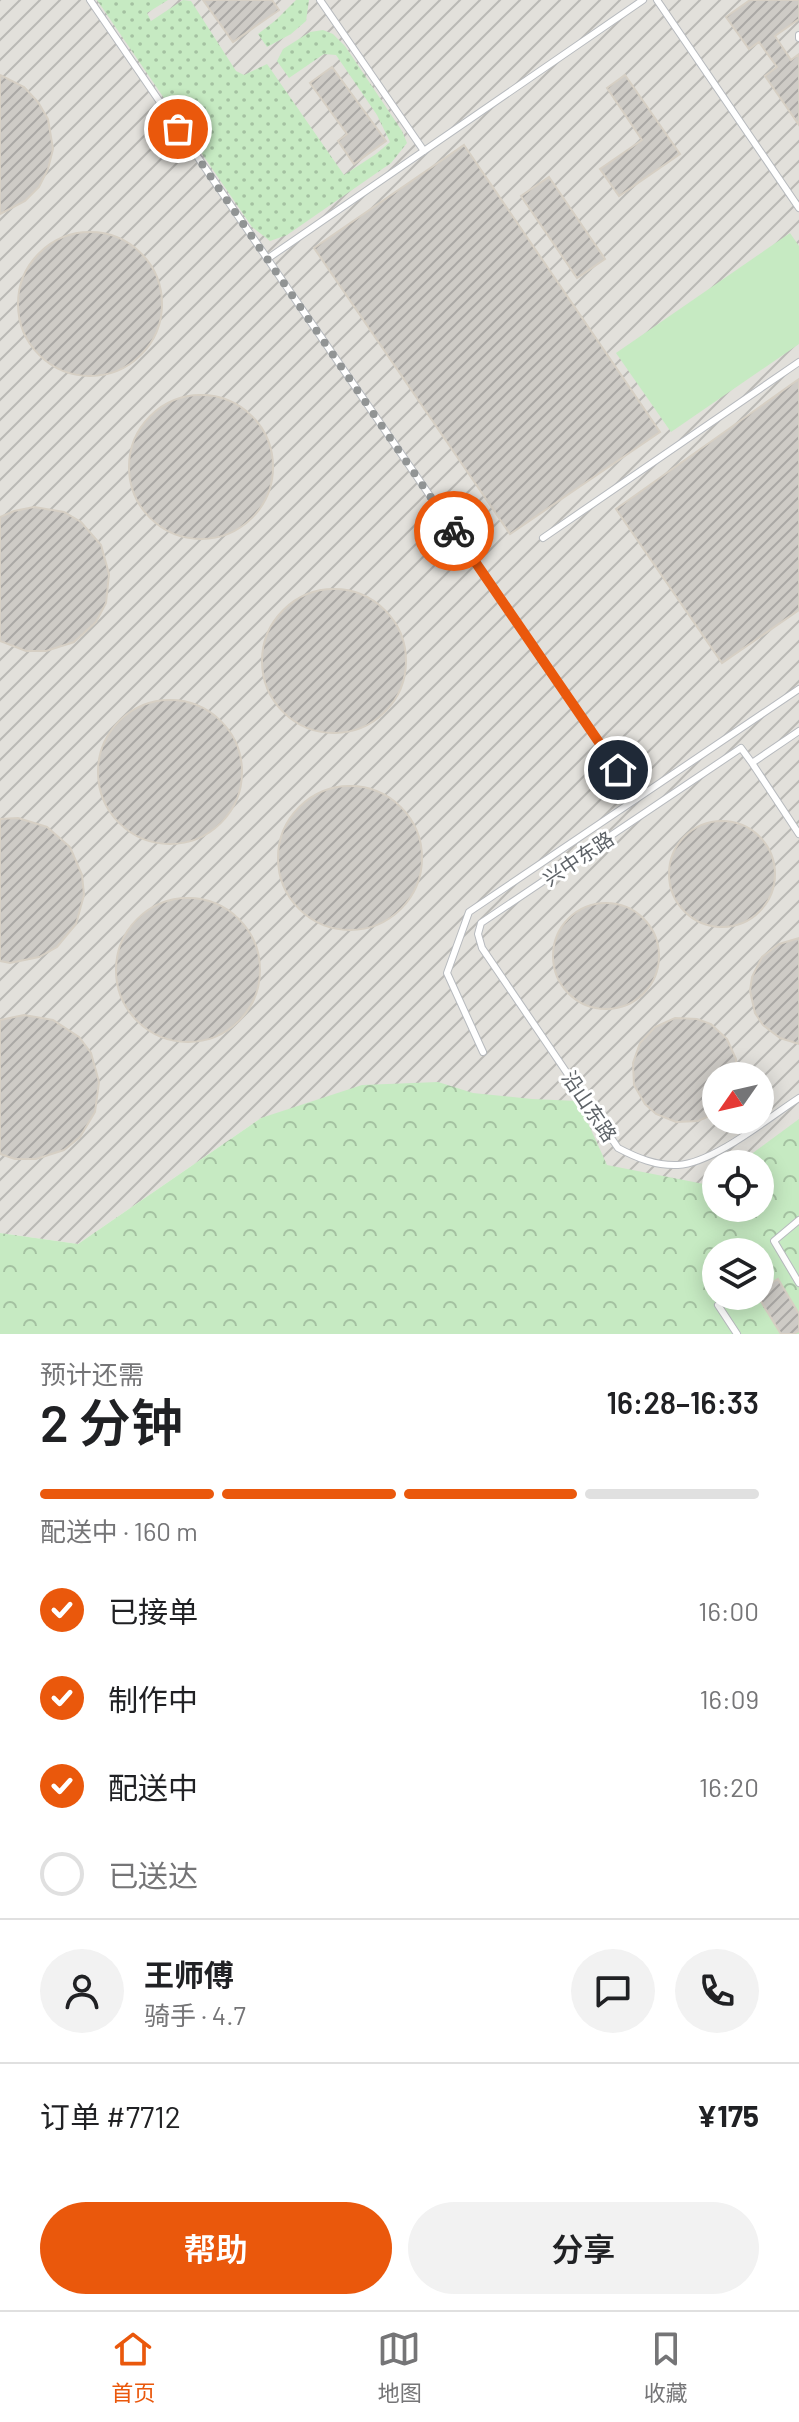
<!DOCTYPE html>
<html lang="zh">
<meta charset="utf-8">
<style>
:root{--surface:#fff;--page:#f2f2f2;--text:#202124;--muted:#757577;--line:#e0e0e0;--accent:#ea580c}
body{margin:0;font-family:Barlow,"Noto Sans SC",sans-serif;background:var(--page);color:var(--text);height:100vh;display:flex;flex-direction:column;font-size:30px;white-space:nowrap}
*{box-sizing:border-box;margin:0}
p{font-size:26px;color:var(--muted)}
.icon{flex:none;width:44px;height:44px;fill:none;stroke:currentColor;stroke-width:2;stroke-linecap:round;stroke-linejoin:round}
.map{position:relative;height:1334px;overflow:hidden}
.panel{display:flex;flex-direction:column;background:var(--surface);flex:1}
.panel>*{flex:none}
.needle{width:52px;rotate:236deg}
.tools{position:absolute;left:702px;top:1062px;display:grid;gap:16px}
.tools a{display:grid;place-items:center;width:72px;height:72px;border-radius:50%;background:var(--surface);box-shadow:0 4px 20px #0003;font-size:40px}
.pin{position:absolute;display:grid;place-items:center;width:68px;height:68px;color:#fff;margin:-34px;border:4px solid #fff;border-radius:50%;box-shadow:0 2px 8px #0007}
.courier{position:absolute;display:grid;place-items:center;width:80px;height:80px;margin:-40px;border:6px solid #ea580c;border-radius:50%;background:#fff;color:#222;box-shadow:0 2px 10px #0007}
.headline em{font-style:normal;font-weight:600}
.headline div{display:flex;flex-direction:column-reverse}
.headline{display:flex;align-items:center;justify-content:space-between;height:136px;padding:0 40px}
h1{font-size:52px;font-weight:600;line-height:60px}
.bar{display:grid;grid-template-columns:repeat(4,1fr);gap:12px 8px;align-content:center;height:96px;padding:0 40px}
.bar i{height:10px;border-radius:6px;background:var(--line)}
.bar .current{background:var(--accent)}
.bar p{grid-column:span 4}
.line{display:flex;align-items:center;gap:20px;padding:0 40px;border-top:2px solid var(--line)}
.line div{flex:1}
.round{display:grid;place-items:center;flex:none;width:84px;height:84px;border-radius:42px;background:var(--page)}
ol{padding:0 40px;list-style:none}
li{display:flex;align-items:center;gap:24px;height:88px}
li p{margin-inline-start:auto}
li .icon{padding:8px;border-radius:50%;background:var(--accent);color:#fff;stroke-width:4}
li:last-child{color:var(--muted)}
li i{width:44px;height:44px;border:4px solid var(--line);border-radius:50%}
.primary-button{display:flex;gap:16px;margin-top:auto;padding:16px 40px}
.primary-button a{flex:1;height:92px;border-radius:48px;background:var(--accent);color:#fff;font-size:32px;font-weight:600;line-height:92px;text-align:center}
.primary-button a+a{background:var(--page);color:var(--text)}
.dock{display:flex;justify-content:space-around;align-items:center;height:112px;border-top:2px solid var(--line);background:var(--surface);font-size:22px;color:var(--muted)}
.dock a{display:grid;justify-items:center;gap:4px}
.dock .current{color:var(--accent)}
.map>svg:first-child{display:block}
.industrial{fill:url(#industrial-furrows);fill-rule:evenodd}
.grass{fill:url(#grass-dots)}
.forest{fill:url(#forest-crowns);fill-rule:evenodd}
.pitch{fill:#c6eac2}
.building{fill:url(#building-hatch);stroke:#d6cfc4;stroke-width:2}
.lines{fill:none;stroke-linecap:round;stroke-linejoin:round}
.service-casing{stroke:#b7babe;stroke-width:8}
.service{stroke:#fff;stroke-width:6}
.done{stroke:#919494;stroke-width:8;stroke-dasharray:0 14.4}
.route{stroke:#ea580c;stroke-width:10}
.labels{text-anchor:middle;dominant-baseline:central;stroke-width:6;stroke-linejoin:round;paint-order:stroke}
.street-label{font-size:20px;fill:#5e6368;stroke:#fff}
</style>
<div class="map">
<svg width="799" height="1334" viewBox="0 0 799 1334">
<defs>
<pattern id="industrial-furrows" width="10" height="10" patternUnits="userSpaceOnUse" patternTransform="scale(2)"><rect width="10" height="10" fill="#e2e0db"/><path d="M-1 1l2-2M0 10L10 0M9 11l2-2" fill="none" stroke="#bab9b5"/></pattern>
<pattern id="grass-dots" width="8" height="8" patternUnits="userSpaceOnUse" patternTransform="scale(2)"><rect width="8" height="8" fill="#c6eac2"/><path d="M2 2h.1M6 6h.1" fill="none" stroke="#a4c1a1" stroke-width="1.8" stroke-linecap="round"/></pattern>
<pattern id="forest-crowns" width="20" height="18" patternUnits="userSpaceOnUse" patternTransform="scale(2)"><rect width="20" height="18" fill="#c6eac2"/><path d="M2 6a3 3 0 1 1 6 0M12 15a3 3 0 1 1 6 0" fill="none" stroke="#a4c1a1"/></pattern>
<pattern id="building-hatch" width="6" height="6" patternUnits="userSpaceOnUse" patternTransform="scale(2)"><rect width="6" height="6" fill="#cecbc6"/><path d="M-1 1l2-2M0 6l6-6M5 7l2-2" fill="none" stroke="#aaa8a5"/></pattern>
</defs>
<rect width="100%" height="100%" fill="#f1eee7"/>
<path class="industrial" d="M0,0H799V1334L261,1118L78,1244L0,1233ZM716,1076H760V1120H716ZM716,1164H760V1208H716ZM716,1252H760V1296H716Z"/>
<path class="grass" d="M97,0H168L147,13L151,21L183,0L191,1L236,71L244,75L267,64L344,175L376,154L390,142L377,115L336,55L324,54L289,78L277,61L283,49L310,32L323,30L333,34L345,46L402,131L407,143L391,163L287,235L270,241L252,227Z
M296,0H309L306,21L291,34L267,47L258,34L276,20Z"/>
<path class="forest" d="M438,1082L473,1093L532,1099L578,1101L607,1165L709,1185L716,1180V1208H760V1164H738L799,1119V1334H0V1233L78,1244L261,1118L362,1085ZM716,1252H760V1296H716Z"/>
<path class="pitch" d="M790,233L799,246V344L671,432L616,353Z"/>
<path class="building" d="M203,0H272L279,10L233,42Z
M750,0H799V19L775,36L791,60L799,54V125L765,76L777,67L759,42L749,49L726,17Z
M332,67L386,141L354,164L338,141L347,134L310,83Z
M0,75L24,87L38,102L48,119L53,149L48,169L39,187L25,201L0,214Z
M625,75L680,154L619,196L600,169L642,140L607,88Z
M464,145L660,432L510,534L314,248Z
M549,177L605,259L577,278L521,196Z
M18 304a72 72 0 1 1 144 0a72 72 0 1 1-144 0Z
M799,379V610L722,663L616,509Z
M129 467a72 72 0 1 1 144 0a72 72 0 1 1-144 0Z
M34,507L64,512L81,522L101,545L109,574L106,603L96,622L74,642L46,651H26L0,641V517L14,511Z
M262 661a72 72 0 1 1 144 0a72 72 0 1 1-144 0Z
M98 772a72 72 0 1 1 144 0a72 72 0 1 1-144 0Z
M278 858a72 72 0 1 1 144 0a72 72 0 1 1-144 0Z
M18,818L47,827L70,847L82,875L84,895L76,924L57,947L39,957L10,963L0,961V819Z
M669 874a53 53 0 1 1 106 0a53 53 0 1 1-106 0Z
M116 970a72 72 0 1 1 144 0a72 72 0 1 1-144 0Z
M553 956a53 53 0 1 1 106 0a53 53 0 1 1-106 0Z
M799,938V1044L780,1038L763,1025L755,1013L750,991L752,977L762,957L779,944Z
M24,1015L53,1020L79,1037L91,1053L99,1082L95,1112L80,1137L64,1150L36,1159H15L0,1154V1020Z
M675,1018L697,1019L711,1024L727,1039L736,1059L737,1076H716V1113L698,1121L676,1122L656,1114L645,1104L634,1085L633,1063L640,1043L655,1027Z
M778,1279L799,1314V1331L794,1334H781L760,1300V1290Z"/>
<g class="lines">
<g class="service-casing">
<path id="service" d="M90,0L618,770
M320,0L424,151
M657,0L799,208
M799,35V38
M267,259L643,0
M543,538L799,362
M799,731L752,763L741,748L481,923L478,934L482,948L618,1148C637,1158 656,1166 678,1165C714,1163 768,1118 799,1098
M752,763L799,834
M483,1052L447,973L469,912L799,689
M799,1220L774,1241L799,1283
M718,1305L737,1334"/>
</g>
<use href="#service" class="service"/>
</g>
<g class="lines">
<path class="done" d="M178,129L454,531"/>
<path class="route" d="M454,531L618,770"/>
</g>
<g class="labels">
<g class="street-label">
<text transform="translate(578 858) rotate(-34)">兴中东路</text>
<text transform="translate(590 1106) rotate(56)">沿山东路</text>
</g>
</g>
</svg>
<div class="tools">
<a><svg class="needle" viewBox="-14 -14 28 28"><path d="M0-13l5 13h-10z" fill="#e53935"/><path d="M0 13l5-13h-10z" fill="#757577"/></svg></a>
<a><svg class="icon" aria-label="locate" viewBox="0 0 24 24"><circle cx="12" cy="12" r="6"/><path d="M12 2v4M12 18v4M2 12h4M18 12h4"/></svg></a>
<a><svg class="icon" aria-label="layers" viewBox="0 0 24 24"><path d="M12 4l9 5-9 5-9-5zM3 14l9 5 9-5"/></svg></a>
</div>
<div class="pin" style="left:178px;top:129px;background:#ea580c"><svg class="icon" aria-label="bag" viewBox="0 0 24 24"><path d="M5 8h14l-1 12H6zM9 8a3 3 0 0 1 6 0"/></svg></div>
<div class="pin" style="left:618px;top:770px;background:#1f2937"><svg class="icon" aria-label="home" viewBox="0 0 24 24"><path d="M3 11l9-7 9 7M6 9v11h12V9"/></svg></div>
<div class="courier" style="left:454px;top:531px"><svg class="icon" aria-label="bike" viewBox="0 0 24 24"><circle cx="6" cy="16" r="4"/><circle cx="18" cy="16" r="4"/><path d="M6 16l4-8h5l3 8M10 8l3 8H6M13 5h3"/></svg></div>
</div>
<section class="panel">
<div class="headline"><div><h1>2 分钟</h1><p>预计还需</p></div><em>16:28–16:33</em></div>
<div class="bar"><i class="current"></i><i class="current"></i><i class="current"></i><i></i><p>配送中 · 160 m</p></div>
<ol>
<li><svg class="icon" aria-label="check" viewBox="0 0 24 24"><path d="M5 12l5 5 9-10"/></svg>已接单<p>16:00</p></li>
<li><svg class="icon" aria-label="check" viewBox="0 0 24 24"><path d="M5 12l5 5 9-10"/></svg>制作中<p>16:09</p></li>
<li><svg class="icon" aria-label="check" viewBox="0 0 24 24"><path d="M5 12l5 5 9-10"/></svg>配送中<p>16:20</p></li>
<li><i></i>已送达</li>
</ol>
<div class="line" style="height:144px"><a class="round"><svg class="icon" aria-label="person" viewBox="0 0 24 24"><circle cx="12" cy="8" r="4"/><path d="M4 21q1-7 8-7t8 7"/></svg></a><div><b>王师傅</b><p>骑手 · 4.7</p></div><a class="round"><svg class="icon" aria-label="chat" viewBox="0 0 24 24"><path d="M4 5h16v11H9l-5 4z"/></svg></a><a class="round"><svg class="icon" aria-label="phone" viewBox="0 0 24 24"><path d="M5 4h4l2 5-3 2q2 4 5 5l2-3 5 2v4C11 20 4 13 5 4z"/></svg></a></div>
<div class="line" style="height:104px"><div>订单 #7712</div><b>¥175</b></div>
<div class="primary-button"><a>帮助</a><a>分享</a></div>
</section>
<nav class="dock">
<a class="current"><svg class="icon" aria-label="home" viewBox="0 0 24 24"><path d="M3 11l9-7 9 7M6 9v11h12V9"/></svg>首页</a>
<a><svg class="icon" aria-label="map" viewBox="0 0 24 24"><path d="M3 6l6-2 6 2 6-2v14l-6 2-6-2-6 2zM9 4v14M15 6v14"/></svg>地图</a>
<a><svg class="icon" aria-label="saved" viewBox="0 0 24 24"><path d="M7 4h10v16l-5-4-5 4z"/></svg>收藏</a>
</nav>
